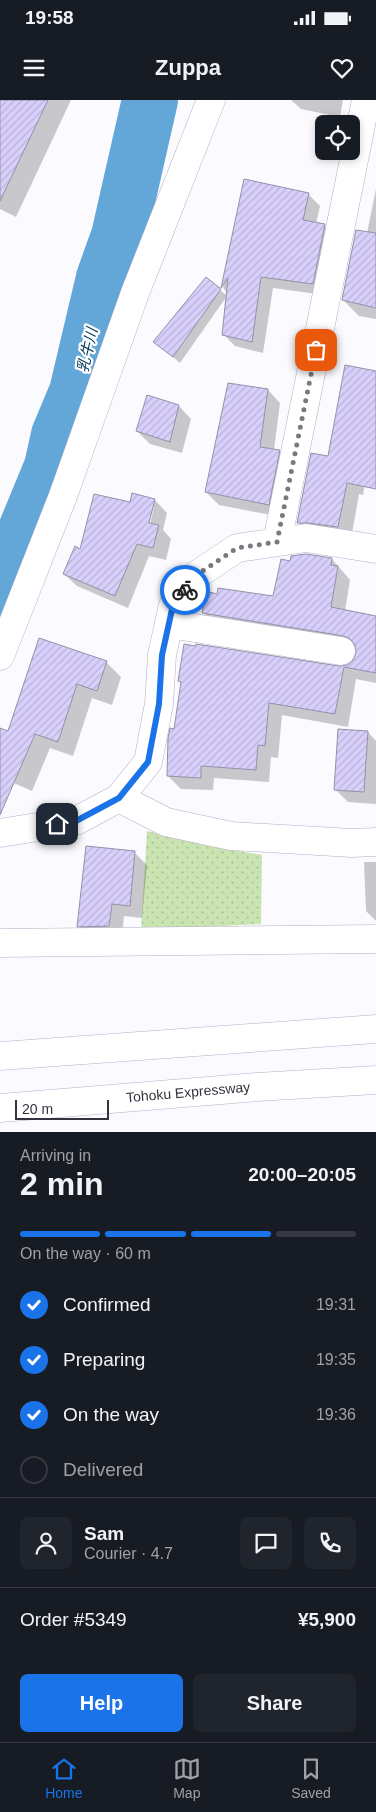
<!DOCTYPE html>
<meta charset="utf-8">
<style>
:root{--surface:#171b24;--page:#20242c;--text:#f1f3f6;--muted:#9ea1a6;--line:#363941;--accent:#1a73e8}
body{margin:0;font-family:Arial,"Noto Sans JP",sans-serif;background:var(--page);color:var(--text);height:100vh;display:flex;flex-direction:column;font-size:19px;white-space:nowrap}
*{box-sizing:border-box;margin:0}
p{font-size:16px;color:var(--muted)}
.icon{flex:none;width:28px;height:28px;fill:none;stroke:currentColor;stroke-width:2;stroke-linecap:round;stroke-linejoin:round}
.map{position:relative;height:1032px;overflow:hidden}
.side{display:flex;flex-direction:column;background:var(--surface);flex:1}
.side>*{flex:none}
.controls{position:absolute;left:315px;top:15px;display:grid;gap:10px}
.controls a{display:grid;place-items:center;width:45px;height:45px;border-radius:8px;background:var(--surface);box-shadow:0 2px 8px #0003;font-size:25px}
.scale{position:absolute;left:15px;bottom:12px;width:94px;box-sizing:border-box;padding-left:5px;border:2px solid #35333d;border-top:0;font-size:14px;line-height:18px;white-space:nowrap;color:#35333d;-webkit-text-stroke:4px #fff;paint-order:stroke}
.pin{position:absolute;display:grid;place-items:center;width:42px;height:42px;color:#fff;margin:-21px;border-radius:10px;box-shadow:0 2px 8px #0006}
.courier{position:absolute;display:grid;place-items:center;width:50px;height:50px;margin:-25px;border:4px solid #1a73e8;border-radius:50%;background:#fff;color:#222;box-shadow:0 1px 6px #0007}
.head em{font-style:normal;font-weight:600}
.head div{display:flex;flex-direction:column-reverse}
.head{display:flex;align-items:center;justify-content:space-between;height:85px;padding:0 20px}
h1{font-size:32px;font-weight:600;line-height:38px}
.bar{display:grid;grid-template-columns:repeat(4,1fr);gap:8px 5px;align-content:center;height:60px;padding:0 20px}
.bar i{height:6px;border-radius:4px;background:var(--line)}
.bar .on{background:var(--accent)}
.bar p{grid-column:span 4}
.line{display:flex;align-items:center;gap:12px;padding:0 20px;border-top:1px solid var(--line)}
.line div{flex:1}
.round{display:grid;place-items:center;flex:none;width:52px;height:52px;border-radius:8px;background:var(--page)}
ol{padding:0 20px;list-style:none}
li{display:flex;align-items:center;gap:15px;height:55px}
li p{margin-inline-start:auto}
li .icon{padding:5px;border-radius:50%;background:var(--accent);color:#fff;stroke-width:4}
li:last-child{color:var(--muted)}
li i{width:28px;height:28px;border:2px solid var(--line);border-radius:50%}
.action{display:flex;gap:10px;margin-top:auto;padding:10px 20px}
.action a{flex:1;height:58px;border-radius:8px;background:var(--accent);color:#fff;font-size:20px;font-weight:600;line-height:58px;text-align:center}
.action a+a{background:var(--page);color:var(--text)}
.status{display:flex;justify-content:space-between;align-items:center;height:35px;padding:0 25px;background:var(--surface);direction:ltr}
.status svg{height:14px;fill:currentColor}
header{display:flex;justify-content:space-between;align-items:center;height:65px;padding:0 20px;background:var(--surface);font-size:22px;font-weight:600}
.dock{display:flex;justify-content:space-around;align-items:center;height:70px;border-top:1px solid var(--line);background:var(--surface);font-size:14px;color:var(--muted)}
.dock a{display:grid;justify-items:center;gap:2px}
.dock .on{color:var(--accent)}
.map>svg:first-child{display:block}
.grass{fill:url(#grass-dots)}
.shadow{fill:#0003;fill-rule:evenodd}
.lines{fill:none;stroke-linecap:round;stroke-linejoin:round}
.river{stroke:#63a7d9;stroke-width:56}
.building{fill:url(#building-hatch);stroke:#9590a7}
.street-casing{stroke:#b4afc7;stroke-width:29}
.secondary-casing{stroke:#b4afc7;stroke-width:29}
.highway-casing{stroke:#b4afc7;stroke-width:29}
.street{stroke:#fff;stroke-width:28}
.secondary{stroke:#fff;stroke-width:28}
.highway{stroke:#fff;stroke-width:28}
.done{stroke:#7a7981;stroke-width:5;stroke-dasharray:0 9}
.route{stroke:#1a73e8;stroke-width:6}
.labels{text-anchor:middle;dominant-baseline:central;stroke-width:4.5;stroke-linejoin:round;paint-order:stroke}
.street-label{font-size:14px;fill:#35333d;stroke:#fff}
.water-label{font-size:15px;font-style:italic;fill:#003859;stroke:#fff}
</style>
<div class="status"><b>19:58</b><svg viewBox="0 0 49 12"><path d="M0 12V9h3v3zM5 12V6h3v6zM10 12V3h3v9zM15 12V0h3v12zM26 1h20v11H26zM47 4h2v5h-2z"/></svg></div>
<header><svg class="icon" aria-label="menu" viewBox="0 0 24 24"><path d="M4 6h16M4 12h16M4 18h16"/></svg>Zuppa<svg class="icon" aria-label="heart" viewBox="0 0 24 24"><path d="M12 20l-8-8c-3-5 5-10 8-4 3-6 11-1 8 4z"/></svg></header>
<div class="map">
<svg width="376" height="1032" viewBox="0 0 376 1032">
<defs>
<pattern id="grass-dots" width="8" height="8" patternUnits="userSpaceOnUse" patternTransform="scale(1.25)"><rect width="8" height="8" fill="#c9e3b1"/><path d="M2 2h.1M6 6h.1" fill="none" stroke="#adc399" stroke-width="1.8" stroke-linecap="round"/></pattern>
<pattern id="building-hatch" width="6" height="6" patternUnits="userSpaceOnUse" patternTransform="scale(1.25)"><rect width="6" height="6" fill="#d8cffb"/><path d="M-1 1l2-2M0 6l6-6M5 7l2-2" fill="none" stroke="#bab2d8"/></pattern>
</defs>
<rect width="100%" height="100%" fill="#fafaff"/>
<path class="grass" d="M147,731L209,746L262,755L261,824L141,830Z"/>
<path class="shadow" d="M0,0H71L16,117L0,109Z
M291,0H343L340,17L301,9Z
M245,80L308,94L320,106L316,124L324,125L336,137L324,195L273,188L263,253L235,246L223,234L228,193L223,188Z
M376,89V219L359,216L343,200L367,133Z
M220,190L227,196L180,263L155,242Z
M376,272V317L363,395L359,394L351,439L311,436L299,423L312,355L329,358Z
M268,290L280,303L274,350L279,351L292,364L281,417L219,405L206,392Z
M179,306L191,319L182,353L150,344L137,331Z
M155,400L167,413L163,430L171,439L166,460L149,456L128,508L77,486L64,474L81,450L130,404ZM152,407H154L149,429L146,428Z
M332,459L350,480L345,511L376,517V583L356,579L348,627L282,615L278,658L271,657L269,682L214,678L213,690L181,689L168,676L182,583L179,581L196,547L339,568L348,567L354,561L357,548L216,526L203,513L218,495L274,497L291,463Z
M106,562L121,577L112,605L92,598L73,656L50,648L32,691L0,677V629L8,633Z
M368,632L376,641V704L348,702L335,689Z
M134,752L147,765L142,818L124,816L122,838L91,839L79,826Z
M364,762H376V821L366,811Z"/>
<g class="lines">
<path class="river" d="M0,493L52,367L59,335L77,292L104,178L119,136L150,0"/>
</g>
<path class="building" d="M0,0H48L0,101Z
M244,79L309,93L303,120L325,124L313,184L261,177L252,242L222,235L228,178L221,188Z
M356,130L376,133V208L342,200Z
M206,177L221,189L173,257L153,242Z
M345,265L376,271V389L347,383L338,427L308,423H297L311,353L328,356Z
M228,283L268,289L260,347L280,350L269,405L205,392Z
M147,295L179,305L170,342L136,331Z
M132,393L155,399L149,423L159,425L153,448L137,444L115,496L63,474L75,446L80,449L94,394L130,402Z
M306,454L332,458L331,465L338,466L331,507L376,516V573L344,567L335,614L269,603L265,646L258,645L256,670L201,666V678L167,676L168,638L170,628L174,629L181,582L178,581L184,544L195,546L196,544L339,566L347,565L353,560L356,553L355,545L350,539L344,536L202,513L206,491L217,494L218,488L273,496L281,459L290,461L291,456Z
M39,538L107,561L97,591L77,584L58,642L35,634L0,715V628L8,631Z
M338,629L368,631L364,692L334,690Z
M86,746L135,751L130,806L112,804L109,826L77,827Z"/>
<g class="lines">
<g class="street-casing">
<path id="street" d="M277,442L366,0
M169,524L341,551
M119,698L166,722L231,736L352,743L376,742
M0,733L76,721L119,698L148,662L159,604L162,555L173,505L198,474L237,448L306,438L376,449
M0,843L376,839"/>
</g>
<g class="secondary-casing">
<path id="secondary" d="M0,556L63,396L135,193L211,0"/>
</g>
<g class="highway-casing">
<path id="highway" d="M0,956L376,929
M0,1008L257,987L376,980"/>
</g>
<use href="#street" class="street"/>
<use href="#secondary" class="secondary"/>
<use href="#highway" class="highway"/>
</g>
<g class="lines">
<path class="done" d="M185,490L198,474L237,448L277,442L316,250"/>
<path class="route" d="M57,724L76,721L119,698L148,662L159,604L162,555L173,505L185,490"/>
</g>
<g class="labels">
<g class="street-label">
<text transform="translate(188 992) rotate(-5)">Tohoku Expressway</text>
</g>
<g class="water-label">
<text transform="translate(87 250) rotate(-77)">乳牛川</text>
</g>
</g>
</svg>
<div class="controls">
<a><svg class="icon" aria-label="locate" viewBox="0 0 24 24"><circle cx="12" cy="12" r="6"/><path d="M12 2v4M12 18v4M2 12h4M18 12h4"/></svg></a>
</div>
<div class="scale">20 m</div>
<div class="pin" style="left:316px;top:250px;background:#ea580c"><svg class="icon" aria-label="bag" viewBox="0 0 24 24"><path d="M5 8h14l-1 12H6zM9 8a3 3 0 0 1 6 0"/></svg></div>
<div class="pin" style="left:57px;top:724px;background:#1f2937"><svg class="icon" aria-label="home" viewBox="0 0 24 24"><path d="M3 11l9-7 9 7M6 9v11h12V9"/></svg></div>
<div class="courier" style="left:185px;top:490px"><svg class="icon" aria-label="bike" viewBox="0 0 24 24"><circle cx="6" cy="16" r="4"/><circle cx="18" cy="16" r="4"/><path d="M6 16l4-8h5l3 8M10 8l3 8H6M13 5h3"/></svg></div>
</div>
<section class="side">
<div class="head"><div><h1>2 min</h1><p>Arriving in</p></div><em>20:00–20:05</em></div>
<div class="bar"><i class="on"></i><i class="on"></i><i class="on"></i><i></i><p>On the way · 60 m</p></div>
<ol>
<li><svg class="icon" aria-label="check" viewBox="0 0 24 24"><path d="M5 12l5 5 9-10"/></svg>Confirmed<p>19:31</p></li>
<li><svg class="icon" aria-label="check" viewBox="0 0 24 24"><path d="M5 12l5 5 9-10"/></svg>Preparing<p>19:35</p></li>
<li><svg class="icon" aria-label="check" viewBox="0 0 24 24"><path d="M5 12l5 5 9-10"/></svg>On the way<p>19:36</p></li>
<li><i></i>Delivered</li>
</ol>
<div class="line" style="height:90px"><a class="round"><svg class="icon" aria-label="person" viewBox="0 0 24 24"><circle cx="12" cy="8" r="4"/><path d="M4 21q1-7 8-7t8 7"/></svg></a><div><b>Sam</b><p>Courier · 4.7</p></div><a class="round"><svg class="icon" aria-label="chat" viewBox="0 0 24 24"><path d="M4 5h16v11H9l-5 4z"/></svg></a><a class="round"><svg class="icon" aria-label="phone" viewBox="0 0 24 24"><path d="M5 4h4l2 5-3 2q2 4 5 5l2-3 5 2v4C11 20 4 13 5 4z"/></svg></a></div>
<div class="line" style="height:65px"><div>Order #5349</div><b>¥5,900</b></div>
<div class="action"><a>Help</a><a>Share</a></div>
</section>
<nav class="dock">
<a class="on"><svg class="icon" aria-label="home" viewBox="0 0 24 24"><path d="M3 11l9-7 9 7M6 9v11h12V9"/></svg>Home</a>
<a><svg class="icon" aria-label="map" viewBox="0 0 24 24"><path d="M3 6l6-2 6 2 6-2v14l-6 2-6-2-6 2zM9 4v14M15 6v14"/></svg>Map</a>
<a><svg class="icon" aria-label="saved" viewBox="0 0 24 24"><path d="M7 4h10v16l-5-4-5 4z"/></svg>Saved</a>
</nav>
